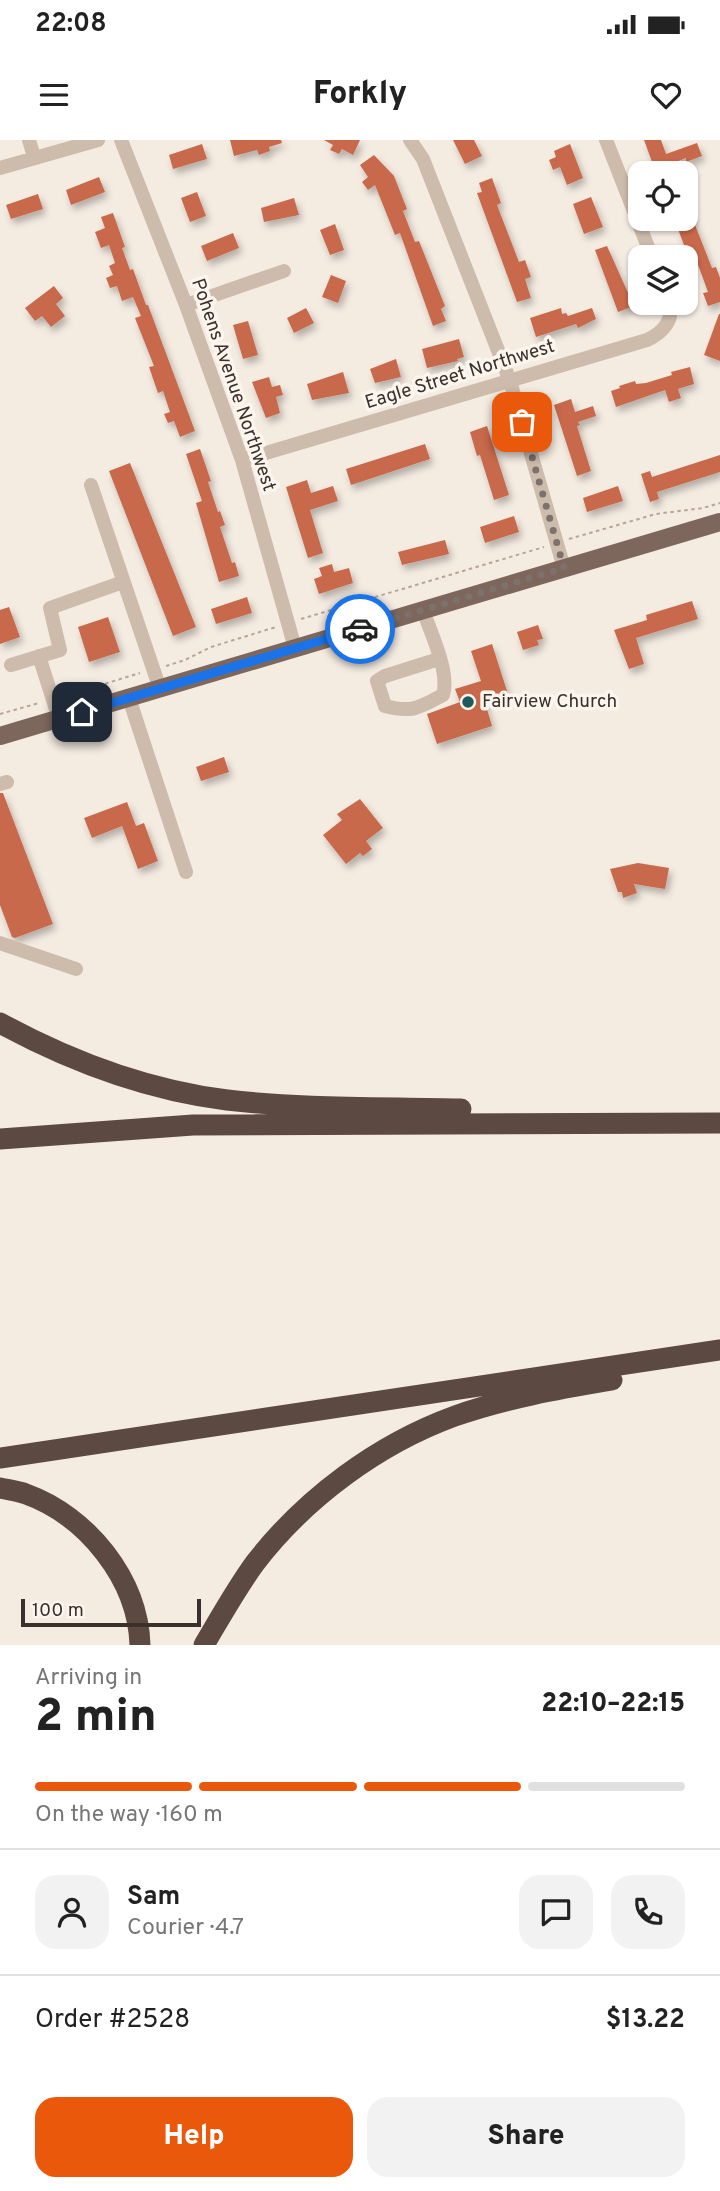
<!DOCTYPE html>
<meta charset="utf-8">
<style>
:root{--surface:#fff;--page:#f2f2f2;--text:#222;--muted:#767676;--line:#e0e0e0;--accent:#ea580c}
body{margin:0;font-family:Overpass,sans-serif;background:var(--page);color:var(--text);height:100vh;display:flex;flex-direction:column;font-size:26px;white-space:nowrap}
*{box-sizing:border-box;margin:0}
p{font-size:23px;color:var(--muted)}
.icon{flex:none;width:38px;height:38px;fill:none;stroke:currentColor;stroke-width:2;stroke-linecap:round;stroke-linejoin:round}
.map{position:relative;height:1505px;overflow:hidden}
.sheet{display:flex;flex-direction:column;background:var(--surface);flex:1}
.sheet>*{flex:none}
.controls{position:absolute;left:628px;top:21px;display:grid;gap:14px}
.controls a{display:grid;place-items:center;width:70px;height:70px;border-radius:14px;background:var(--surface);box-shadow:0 2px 5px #0004;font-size:35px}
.scale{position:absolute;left:21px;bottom:18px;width:180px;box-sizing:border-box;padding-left:7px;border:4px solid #3b302b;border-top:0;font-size:19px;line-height:24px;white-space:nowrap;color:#3b302b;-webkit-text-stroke:5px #fbf5ee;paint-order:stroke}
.pin{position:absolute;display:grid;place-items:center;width:60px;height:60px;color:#fff;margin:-30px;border-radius:14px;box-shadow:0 4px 10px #0006}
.courier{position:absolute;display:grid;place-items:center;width:70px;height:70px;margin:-35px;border:5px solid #1a73e8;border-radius:50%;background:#fff;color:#222;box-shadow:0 2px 9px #0007}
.overview em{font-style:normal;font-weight:800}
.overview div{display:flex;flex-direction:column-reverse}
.overview{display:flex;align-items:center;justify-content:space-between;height:119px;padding:0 35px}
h1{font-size:46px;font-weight:800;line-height:52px}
.bar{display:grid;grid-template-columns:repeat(4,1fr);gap:10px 7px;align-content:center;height:84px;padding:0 35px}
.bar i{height:9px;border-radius:5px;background:var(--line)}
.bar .current{background:var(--accent)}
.bar p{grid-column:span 4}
.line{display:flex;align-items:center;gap:18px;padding:0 35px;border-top:2px solid var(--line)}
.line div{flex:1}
.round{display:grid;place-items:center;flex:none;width:74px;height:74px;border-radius:21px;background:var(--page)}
.action{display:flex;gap:14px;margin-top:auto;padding:14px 35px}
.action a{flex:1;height:80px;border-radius:21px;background:var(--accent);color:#fff;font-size:28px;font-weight:800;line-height:80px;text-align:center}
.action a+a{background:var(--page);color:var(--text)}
.status{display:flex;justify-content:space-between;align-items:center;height:49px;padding:0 35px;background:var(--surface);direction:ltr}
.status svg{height:19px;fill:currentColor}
header{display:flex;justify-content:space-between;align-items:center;height:91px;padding:0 35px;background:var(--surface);font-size:32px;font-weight:800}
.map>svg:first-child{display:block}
.building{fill:#c8694b;filter:url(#shadow)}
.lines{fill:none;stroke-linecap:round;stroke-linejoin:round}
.path{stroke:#b9a596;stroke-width:2;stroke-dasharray:3.5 3.5;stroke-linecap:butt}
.minor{stroke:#cdbbac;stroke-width:14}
.major{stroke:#7d675c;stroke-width:18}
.highway{stroke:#5c4a42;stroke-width:21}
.done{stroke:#7c716b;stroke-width:7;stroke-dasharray:0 12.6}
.route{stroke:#1a73e8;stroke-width:9}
.poi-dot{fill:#1f5a5e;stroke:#fbf5ee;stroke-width:2.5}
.labels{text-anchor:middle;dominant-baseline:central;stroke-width:7;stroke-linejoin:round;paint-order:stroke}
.street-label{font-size:19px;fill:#3b302b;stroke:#fbf5ee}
.poi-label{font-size:19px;fill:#3b302b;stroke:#fbf5ee;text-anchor:start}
</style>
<div class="status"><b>22:08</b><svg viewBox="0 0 49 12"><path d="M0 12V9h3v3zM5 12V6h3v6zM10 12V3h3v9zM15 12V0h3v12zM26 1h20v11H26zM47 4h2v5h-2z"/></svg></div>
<header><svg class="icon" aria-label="menu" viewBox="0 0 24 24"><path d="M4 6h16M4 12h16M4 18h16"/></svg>Forkly<svg class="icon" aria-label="heart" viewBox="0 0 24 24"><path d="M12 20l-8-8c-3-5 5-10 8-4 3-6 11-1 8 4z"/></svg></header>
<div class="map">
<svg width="720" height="1505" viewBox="0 0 720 1505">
<defs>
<filter id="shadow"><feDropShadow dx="3" dy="5" stdDeviation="3.5" flood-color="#0004"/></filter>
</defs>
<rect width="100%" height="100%" fill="#f4ebe1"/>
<path class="building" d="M230,0H281L282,3L269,7L270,11L259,15L257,10L234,16Z
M324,0H360L353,15L342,9L339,14L330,10L333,5Z
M453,0H474L482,16L465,24Z
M644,0H661L666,14L697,3L702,16L686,22V18L655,30Z
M202,4L207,19L173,29L169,15Z
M570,4L583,38L567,45L560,27L553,30L549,20L556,17L554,11Z
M374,15L394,36L407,69L403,71L415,102L419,101L445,166L441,169L446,181L433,186L400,93L395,95L375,45L368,50L362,42L368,37L360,25Z
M99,37L105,52L71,65L66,50Z
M492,38L501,63L497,65L519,122L525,120L531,137L525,139L531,158L517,162L477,53L482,52L479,43Z
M197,52L206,76L190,82L181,58Z
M38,54L43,69L11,79L6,65Z
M591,57L603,87L584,94L573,64Z
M294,58L299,75L264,82L261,68Z
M686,62L712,128L716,127L720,138V162L708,166L703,153L708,152L696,119L690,121L678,89L686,86Z
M113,73L125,107L122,108L130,130L133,129L146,165H148L195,291L180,297L174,281L168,283L164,274L170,272L163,251L158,253L149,227L154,226L135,178L141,176L133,157L122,161L117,146L110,148L106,138L113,135L109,126L115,123L109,105L101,108L95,92L105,88L101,77Z
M335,84L344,110L330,115L320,90Z
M233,93L239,108L207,121L201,106Z
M607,106L634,166L618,172L595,110Z
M331,135L346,141L338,163L322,157Z
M54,146L63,158L56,164L65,176L51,187L42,176L35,181L25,168Z
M306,168L314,183L294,193L287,178Z
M561,168L562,174L566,173L568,176L592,168L596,179L578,188L576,184L536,197L530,178Z
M719,174H720V221L704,215Z
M248,181L258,215L243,219L233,185Z
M459,199L464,217L457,219L458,221L427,228L422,209Z
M396,219L401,237L375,243L370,229Z
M690,227L694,244L678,249L681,258L669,262L665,250L616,267L611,251L620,248L619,246L635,241L636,244L646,243L672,235L671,232Z
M343,232L349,253L312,260L307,244Z
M269,237L272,247L280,245L283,255L276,257L280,273L266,278L252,242Z
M571,259L575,272L593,266L596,276L578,282L580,285L577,286L591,331L577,336L554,265Z
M487,286L509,355L494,360L480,315L477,316L470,292Z
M425,304L430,319L351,345L346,329Z
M200,309L211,341L208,342L218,372L220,371L225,385L220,387L232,423L235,422L239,436L219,442L196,363L202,361L186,314Z
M720,315V332L657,352L659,359L650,362L641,334L650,331L652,337Z
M130,323L196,487L173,496L109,331Z
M307,340L311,353L333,346L338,361L310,370L323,413L308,418L286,347Z
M618,346L623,361L587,372L583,358Z
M514,376L519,392L485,403L480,387Z
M445,400L449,414L402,425L398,412Z
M332,424L334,432L349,428L353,443L319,454L314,439L322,436L319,428Z
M247,457L252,473L216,484L211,469Z
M692,461L698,479L636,498L644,524L629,529L614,490L647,480L646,475Z
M9,467L20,497L0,504V470Z
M108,477L120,512L89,522L78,487Z
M538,485L543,499L537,500L539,505L523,510L517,492Z
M492,504L507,551L484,559L492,586L437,604L427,574L460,562L455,549L481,541L471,511Z
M224,617L229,632L201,641L196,627Z
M0,653H3L53,784L15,798L12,797L0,765Z
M360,659L383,688L366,701L372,709L363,716L360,713L346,724L323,695L342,680L337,674Z
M127,662L136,686L144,683L158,721L138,729L122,686L92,698L84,678Z
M638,723L669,728L665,749L634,744L637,753L623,758L622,752H618L610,729Z"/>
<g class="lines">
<path class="path" d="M569,399L656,374L703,368L720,363
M301,479L544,407
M166,526L185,520L211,507L276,487
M65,556L140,533
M0,574L39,563"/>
<path class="minor" d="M29,0L34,17
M121,0L186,165L242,320L295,508
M410,0L423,19L510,241L564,428
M606,0L652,117
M0,28L98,0
M186,165L284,131
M242,320L647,200C662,193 675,180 669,163
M91,345L160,549
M423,470C431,494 450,532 443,555C419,568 412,573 385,566L377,541L385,536L439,519
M39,516L59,579
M11,525L60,510L50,468L123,442
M129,558L186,732
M0,644L7,642
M0,803L76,829"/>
<path class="major" d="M0,596L720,382"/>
<path class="highway" d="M0,883C70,921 147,950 227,960C303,969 384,967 461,969
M0,999L193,985L720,983
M0,1318L720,1210
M0,1348C9,1350 18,1351 26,1354C87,1376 138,1439 140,1505
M204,1505C220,1478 236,1449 255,1423C305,1358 378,1304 455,1276C506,1258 559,1249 612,1240"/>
</g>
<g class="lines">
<path class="done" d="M360,489L564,428L522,282"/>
<path class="route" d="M82,572L360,489"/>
</g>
<circle class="poi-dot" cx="468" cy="562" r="7"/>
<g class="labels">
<g class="street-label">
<text transform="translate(460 235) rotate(-17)">Eagle Street Northwest</text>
<text transform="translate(233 245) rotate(71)">Pohens Avenue Northwest</text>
</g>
<g class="poi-label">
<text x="482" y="562">Fairview Church</text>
</g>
</g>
</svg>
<div class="controls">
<a><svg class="icon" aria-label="locate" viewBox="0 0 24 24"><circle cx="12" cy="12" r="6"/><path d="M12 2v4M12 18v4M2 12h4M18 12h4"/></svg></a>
<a><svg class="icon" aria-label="layers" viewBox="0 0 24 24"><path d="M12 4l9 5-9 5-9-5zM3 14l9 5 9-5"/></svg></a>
</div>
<div class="scale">100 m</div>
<div class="pin" style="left:522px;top:282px;background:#ea580c"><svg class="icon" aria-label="bag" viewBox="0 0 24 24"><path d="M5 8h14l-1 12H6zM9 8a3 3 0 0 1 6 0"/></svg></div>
<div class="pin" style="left:82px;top:572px;background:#1f2937"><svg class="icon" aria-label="home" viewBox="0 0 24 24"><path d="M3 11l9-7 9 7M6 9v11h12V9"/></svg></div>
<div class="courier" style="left:360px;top:489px"><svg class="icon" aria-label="car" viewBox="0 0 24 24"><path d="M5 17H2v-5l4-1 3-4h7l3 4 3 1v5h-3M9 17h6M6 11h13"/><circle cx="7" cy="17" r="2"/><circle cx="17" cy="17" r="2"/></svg></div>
</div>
<section class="sheet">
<div class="overview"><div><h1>2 min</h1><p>Arriving in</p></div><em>22:10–22:15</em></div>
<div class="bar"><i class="current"></i><i class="current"></i><i class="current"></i><i></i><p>On the way · 160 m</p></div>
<div class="line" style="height:126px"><a class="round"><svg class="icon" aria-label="person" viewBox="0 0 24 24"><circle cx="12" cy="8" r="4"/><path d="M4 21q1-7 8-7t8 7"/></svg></a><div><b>Sam</b><p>Courier · 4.7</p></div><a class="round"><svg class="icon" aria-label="chat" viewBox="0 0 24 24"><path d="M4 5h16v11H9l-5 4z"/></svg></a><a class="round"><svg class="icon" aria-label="phone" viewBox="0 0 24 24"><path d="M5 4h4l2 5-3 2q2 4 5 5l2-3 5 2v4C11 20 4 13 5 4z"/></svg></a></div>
<div class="line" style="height:91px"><div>Order #2528</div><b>$13.22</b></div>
<div class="action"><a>Help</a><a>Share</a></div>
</section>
